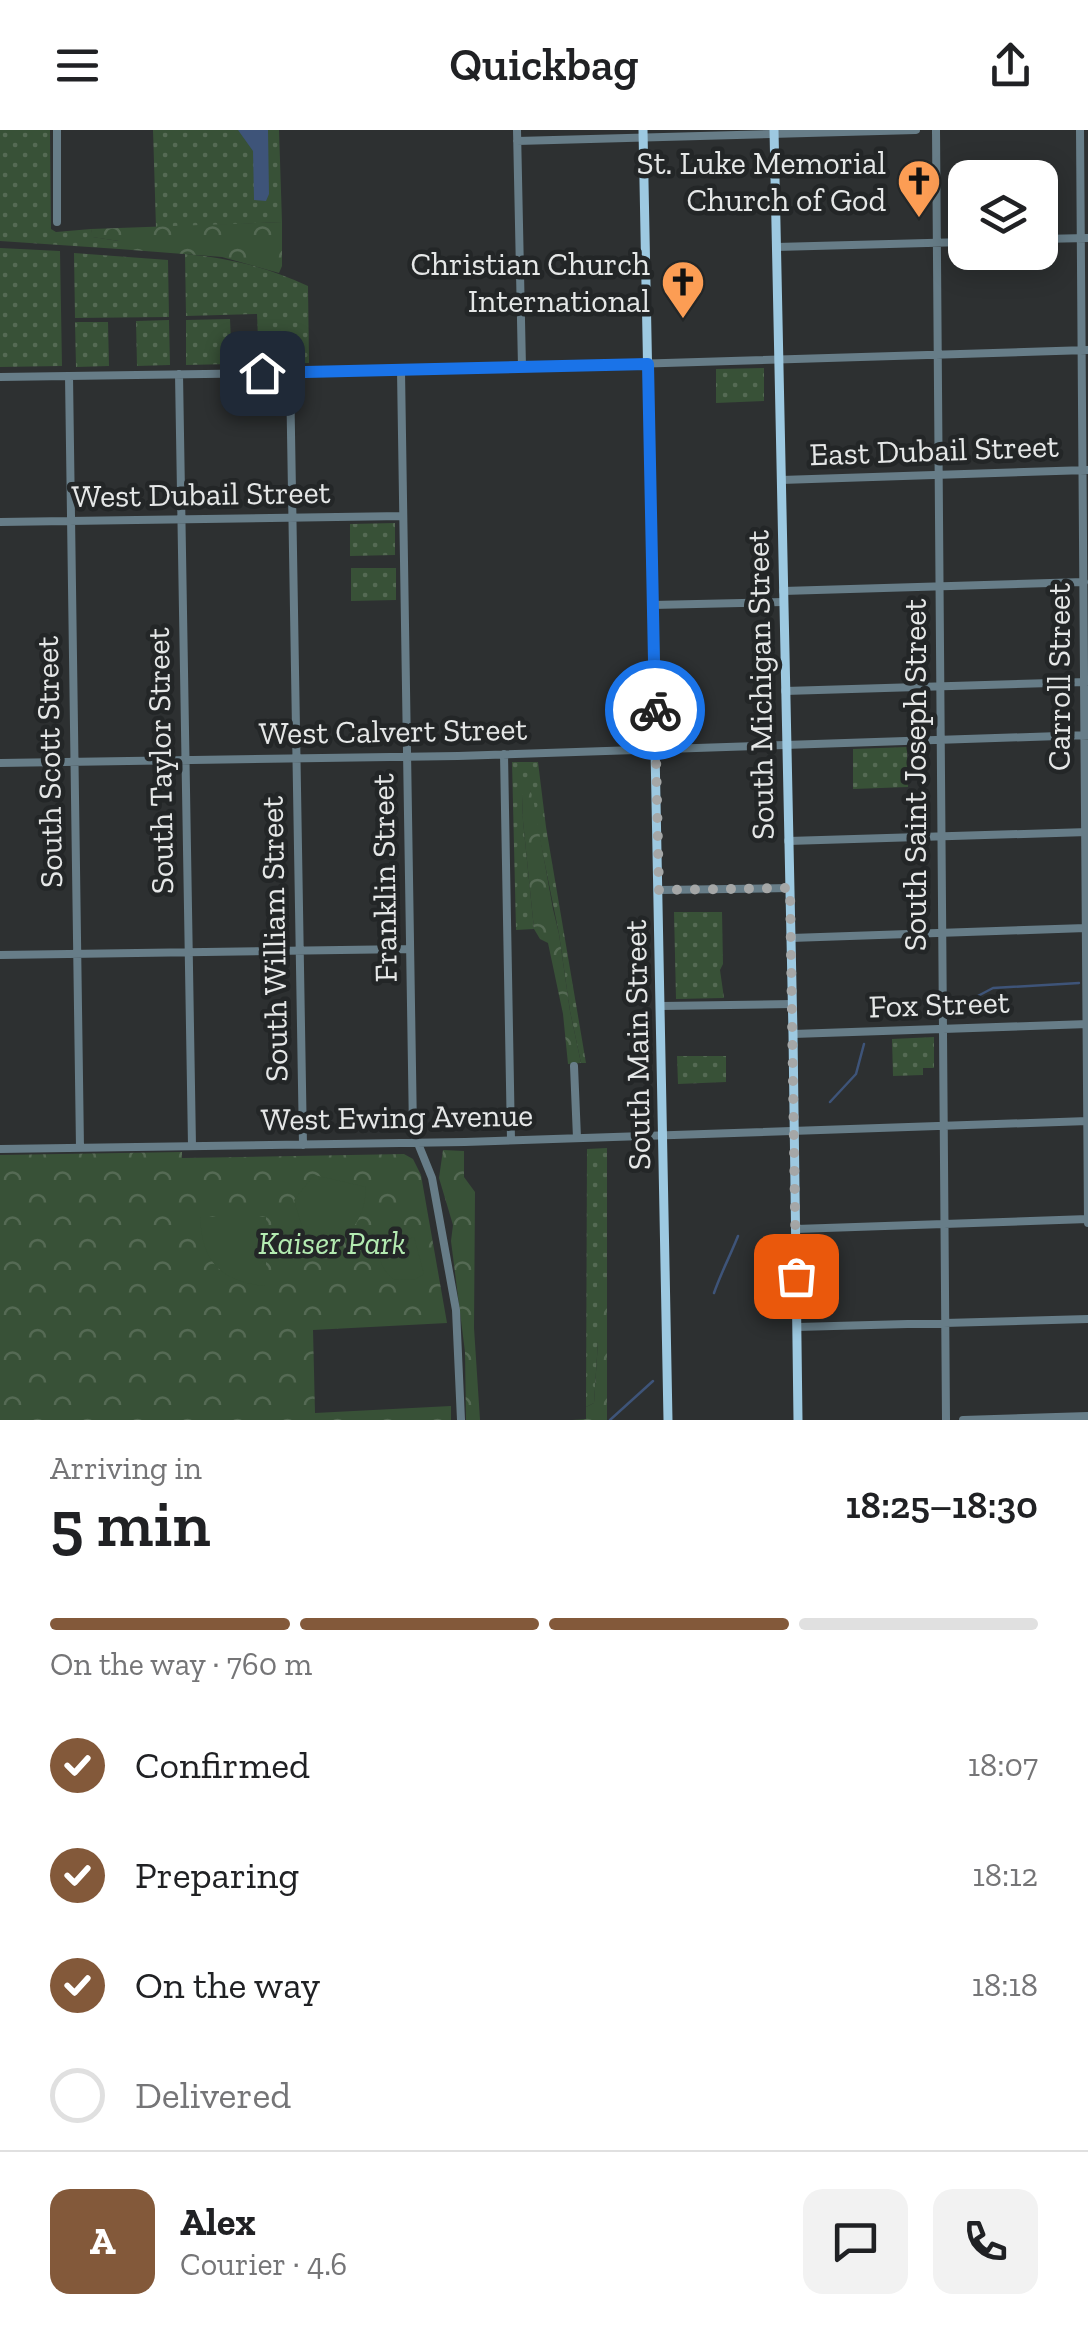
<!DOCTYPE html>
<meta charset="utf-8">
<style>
:root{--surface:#fff;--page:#f2f2f2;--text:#202124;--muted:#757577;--line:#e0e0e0;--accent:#83593a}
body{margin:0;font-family:"Zilla Slab",serif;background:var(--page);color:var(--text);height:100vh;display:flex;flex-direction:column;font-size:38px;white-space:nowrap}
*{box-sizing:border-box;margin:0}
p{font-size:32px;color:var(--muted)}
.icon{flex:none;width:55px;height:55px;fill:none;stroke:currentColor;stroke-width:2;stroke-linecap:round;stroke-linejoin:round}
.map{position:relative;height:1290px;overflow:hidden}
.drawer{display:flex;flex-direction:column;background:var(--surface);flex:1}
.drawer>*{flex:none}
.tools{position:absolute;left:948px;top:30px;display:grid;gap:20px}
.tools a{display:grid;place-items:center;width:110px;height:110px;border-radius:20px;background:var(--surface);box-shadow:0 5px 25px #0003;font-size:50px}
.pin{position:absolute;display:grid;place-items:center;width:85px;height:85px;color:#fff;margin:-42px;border-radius:20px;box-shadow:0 5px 15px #0006}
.courier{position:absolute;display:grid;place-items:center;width:100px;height:100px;margin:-50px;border:8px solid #1a73e8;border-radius:50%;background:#fff;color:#222;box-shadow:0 2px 12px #0007}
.summary em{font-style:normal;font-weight:600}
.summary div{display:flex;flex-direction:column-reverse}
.summary{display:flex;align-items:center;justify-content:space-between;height:170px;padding:0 50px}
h1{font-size:65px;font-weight:600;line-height:75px}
.bar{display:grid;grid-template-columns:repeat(4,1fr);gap:15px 10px;align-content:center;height:120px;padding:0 50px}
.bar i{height:12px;border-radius:8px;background:var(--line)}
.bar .active{background:var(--accent)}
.bar p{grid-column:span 4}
.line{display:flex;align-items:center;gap:25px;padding:0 50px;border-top:2px solid var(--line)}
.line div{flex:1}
.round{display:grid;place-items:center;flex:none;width:105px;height:105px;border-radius:20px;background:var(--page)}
ol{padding:0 50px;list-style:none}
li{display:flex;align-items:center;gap:30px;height:110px}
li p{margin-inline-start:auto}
li .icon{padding:10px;border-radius:50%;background:var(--accent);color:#fff;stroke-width:4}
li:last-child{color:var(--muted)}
li i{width:55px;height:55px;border:5px solid var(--line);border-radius:50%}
header{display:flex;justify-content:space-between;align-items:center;height:130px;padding:0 50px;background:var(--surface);font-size:45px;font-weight:600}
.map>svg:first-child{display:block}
.grass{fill:url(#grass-dots)}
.forest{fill:url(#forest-crowns)}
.pitch{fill:#385137}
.water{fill:#3e5479}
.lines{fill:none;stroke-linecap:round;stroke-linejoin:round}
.stream{stroke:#3e5479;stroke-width:2.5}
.minor{stroke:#677d88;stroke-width:8}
.major{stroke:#9dc9e1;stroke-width:9}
.done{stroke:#a5a7a7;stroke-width:10;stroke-dasharray:0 18}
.route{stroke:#1a73e8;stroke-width:12}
.labels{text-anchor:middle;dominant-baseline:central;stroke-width:9;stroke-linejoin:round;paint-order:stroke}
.poi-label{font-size:32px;fill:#e5e7e7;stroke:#232627;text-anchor:end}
.street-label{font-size:32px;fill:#e5e7e7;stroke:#232627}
.park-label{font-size:32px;font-style:italic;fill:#b3ebb1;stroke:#232627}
</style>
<header><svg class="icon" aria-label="menu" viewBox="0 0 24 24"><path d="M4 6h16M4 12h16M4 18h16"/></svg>Quickbag<svg class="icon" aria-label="share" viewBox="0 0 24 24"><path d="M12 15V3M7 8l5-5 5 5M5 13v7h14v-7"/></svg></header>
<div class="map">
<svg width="1088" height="1290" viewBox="0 0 1088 1290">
<defs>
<pattern id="grass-dots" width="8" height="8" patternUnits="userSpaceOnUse" patternTransform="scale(2.5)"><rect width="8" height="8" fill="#385137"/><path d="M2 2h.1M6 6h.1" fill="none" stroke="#556a54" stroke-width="1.8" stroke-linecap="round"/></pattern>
<pattern id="forest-crowns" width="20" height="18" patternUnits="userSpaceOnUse" patternTransform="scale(2.5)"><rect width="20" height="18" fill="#385137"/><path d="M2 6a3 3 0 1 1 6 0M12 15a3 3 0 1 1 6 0" fill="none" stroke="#556a54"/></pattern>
</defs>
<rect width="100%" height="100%" fill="#2d3031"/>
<path class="grass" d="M0,0H50L51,99L56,102L91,99L93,107L119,111V119L0,111Z
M153,0H279L282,92L156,98Z
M0,118L60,121L62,236L0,237Z
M74,123L168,130L169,187L75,188Z
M185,124C229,128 267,137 308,156L309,233L259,234L257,184L186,186Z
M230,189L232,234L186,235V190Z
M169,190L170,235L137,236L136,191Z
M75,192H108L109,236L76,237Z
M764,238V271L716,273V239Z
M395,393V425L350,426V394Z
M351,438H396V470L351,471Z
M907,617L908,657L853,659V619Z
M512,632H538L546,697L586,933H581L570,881L559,804L530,660L522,666L523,691L534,799L516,800Z
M674,782H722L723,834L720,840L724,868L676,869Z
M934,907V938H923V945L893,946L892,909Z
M677,926H726V952L678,954Z
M607,1018V1149H598V1211L594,1273L586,1277L587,1019Z"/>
<path class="forest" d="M282,92V136L279,143L222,127L119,119V111L92,107L91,99Z
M525,658L530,660L533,668L553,779L559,804L570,881L581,933L568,934L563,884L548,813L540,809L534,799L523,691L522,666Z
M443,1020L464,1021V1047L475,1062L474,1198L480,1290H466L465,1222L451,1111L453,1095L439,1048Z
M182,1022V1028L404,1024L413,1029L421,1045L447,1193L313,1200L315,1283L451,1276V1290H0V1025Z
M597,1149H607V1290H572L586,1289V1277L594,1273L598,1211Z"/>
<path class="pitch" d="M314,1045L366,1057C365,1095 345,1113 309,1120L294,1070Z
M200,1087H266V1156C221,1152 202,1132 200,1087Z
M414,1107L424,1144L416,1149L394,1150C383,1140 380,1134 379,1120Z"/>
<path class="water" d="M238,0H268L269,64L266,71L254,70L253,21Z"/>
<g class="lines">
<path class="stream" d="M956,885L974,868L993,858L1079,853
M830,972L856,944L864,914
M714,1163C721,1143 730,1126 738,1106
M610,1290L653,1251"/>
<path class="minor" d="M57,0V92
M517,0L522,237
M936,0L946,1290
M1080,0L1088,1093
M517,11L916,0
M1040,109L1088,108
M776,117L965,112
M401,241L413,1001L432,1048L456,1180L461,1290
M290,243L303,1015
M179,244L192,1016
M69,246L80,1018
M0,247L401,241L1088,220
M781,350L1088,340
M0,392L403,386
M783,461L1084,452
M652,475L783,472
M785,561L1086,552
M504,624L511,1010
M0,633L458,626L1088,605
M788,711L1088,702
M659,760L790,758
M791,808L1086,798
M0,825L410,819
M661,876L792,874
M793,904L1088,894
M574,936L577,1008
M0,1019L465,1012L1088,991
M796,1099L1088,1089
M797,1197L1088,1189
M963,1290L1088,1286"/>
<path class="major" d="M643,0L668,1290
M774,0L793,904L798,1290"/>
</g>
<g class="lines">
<path class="done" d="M655,580L659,760L790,758L796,1146"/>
<path class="route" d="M262,243L648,234L655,580"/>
</g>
<defs>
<g id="church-pin" transform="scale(2.25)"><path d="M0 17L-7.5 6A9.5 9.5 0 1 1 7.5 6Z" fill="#fc9d54" stroke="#232627"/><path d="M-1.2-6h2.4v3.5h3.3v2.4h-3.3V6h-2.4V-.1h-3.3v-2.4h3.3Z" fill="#111"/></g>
</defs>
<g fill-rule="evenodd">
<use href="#church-pin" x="919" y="51"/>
<use href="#church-pin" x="683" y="152"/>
</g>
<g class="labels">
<g class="poi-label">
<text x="886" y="33">St. Luke Memorial<tspan x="886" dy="37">Church of God</tspan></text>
<text x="650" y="134">Christian Church<tspan x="650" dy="37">International</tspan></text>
</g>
<g class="street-label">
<text transform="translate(934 320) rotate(-2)">East Dubail Street</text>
<text transform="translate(201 364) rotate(-1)">West Dubail Street</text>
<text transform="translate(1059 547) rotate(-90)">Carroll Street</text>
<text transform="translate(760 555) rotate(-91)">South Michigan Street</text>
<text transform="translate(393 601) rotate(-1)">West Calvert Street</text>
<text transform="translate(160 631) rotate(-91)">South Taylor Street</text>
<text transform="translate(49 632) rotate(-91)">South Scott Street</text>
<text transform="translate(915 645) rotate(-90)">South Saint Joseph Street</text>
<text transform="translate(384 748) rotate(-91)">Franklin Street</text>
<text transform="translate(274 809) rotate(-91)">South William Street</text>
<text transform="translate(939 874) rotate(-2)">Fox Street</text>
<text transform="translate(637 915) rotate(-91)">South Main Street</text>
<text transform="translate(397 987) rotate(-1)">West Ewing Avenue</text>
</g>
<g class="park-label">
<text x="332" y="1113">Kaiser Park</text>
</g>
</g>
</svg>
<div class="tools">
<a><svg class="icon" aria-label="layers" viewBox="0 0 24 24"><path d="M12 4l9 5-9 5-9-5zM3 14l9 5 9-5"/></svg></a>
</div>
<div class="pin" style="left:796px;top:1146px;background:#ea580c"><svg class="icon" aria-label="bag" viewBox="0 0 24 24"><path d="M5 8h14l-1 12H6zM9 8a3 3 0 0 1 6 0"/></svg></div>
<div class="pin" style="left:262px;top:243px;background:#1f2937"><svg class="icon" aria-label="home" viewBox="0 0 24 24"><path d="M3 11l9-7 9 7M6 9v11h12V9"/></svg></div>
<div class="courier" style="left:655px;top:580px"><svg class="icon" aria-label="bike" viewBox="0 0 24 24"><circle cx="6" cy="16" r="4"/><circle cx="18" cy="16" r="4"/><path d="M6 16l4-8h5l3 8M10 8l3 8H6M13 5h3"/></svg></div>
</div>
<section class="drawer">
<div class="summary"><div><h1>5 min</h1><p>Arriving in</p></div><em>18:25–18:30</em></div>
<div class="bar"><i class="active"></i><i class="active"></i><i class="active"></i><i></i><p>On the way · 760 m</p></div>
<ol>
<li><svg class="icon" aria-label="check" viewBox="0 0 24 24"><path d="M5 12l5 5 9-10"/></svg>Confirmed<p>18:07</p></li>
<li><svg class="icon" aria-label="check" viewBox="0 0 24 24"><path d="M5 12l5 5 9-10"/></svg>Preparing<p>18:12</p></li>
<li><svg class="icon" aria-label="check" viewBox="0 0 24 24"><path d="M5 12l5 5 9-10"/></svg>On the way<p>18:18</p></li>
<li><i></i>Delivered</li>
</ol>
<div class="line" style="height:180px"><b class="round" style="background:var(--accent);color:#fff">A</b><div><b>Alex</b><p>Courier · 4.6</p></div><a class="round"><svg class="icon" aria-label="chat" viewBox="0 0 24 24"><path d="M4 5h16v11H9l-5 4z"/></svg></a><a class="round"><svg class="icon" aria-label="phone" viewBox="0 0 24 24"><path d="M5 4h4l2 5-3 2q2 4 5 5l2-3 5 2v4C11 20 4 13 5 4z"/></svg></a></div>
</section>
